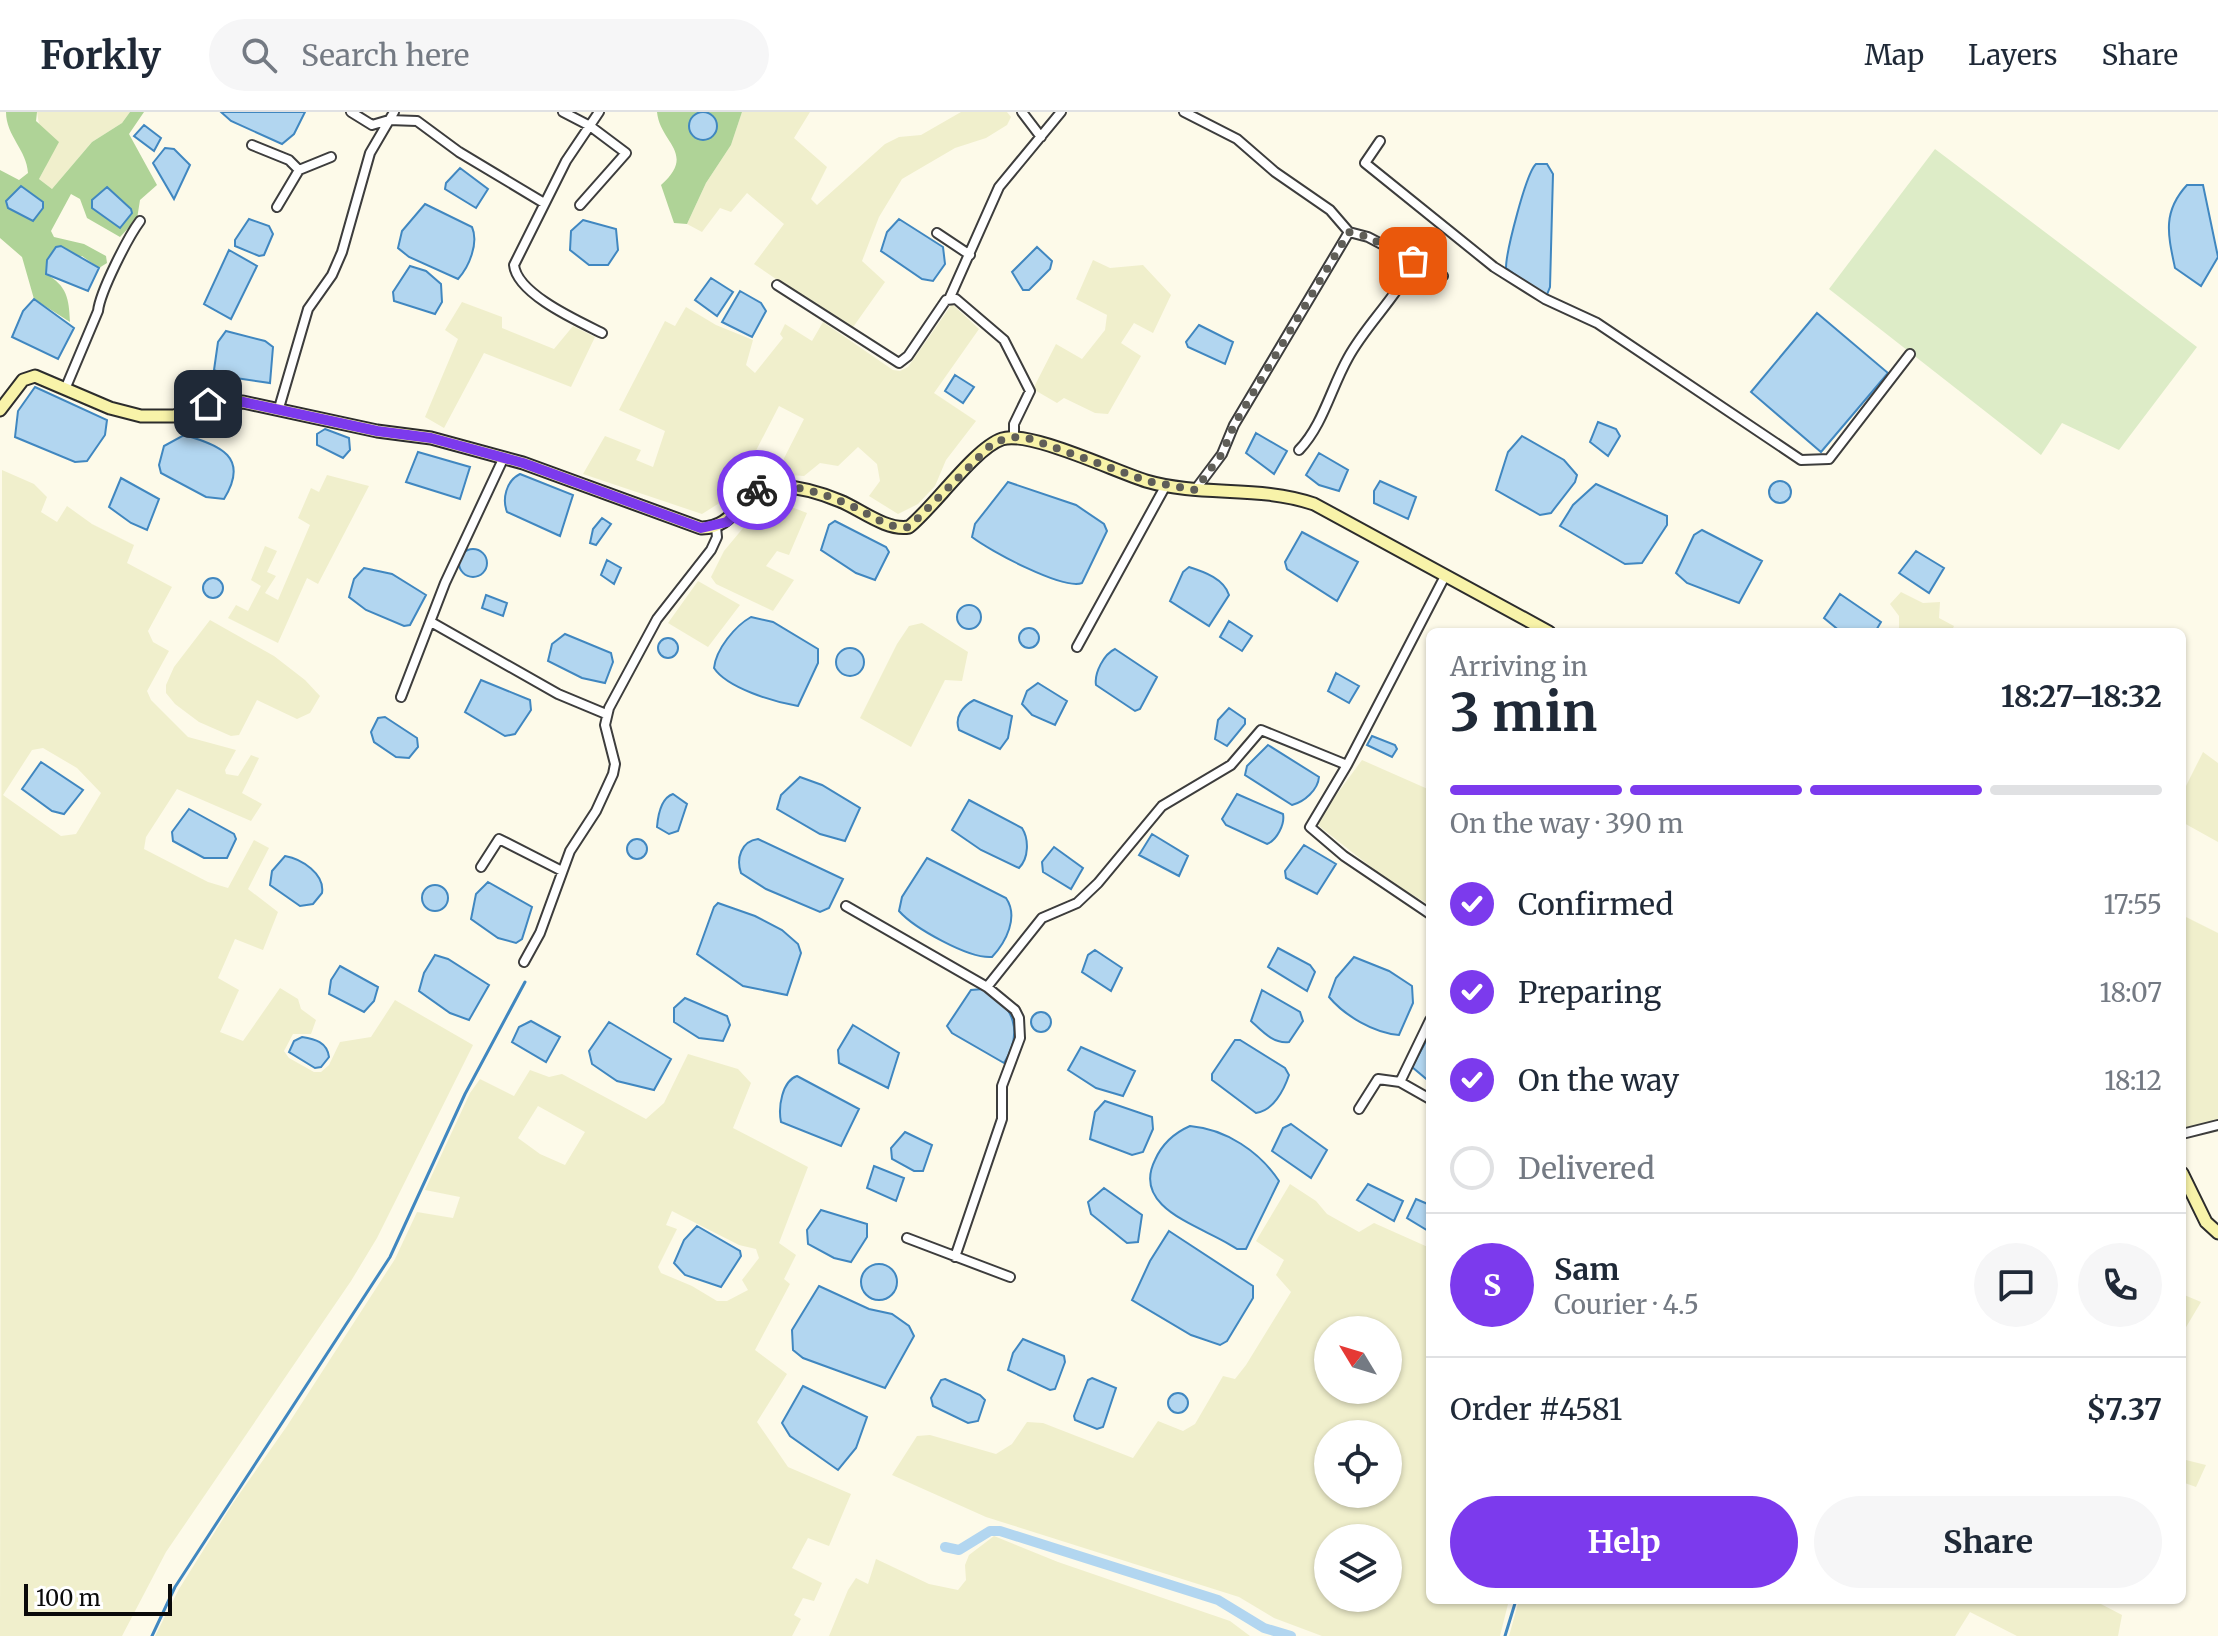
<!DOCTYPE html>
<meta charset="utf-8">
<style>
:root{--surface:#fff;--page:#f6f6f7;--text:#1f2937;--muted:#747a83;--line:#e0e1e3;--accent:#7c3aed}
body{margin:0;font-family:Merriweather,serif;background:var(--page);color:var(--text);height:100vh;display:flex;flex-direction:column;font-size:30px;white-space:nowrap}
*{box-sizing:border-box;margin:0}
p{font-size:26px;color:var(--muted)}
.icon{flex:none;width:44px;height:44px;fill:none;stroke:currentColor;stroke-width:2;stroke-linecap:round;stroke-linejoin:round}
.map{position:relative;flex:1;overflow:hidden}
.drawer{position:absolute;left:1426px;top:516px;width:760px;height:976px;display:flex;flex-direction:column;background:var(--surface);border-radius:12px;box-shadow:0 2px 6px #0004}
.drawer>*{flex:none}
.needle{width:52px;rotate:308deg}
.controls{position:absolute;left:1314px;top:1204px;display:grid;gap:16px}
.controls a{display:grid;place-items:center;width:88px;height:88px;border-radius:50%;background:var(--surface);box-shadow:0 2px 6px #0004;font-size:40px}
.scale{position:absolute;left:24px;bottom:20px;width:148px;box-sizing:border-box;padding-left:8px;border:4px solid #0a0a0a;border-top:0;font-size:22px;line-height:28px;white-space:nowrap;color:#0a0a0a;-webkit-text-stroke:6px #fff;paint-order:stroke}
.pin{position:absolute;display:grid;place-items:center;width:68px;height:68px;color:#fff;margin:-34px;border-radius:16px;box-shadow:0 4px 12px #0006}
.courier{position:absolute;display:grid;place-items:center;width:80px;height:80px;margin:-40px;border:6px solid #7c3aed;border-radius:50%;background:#fff;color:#222;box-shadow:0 2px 10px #0007}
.headline em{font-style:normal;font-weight:700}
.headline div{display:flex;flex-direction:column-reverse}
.headline{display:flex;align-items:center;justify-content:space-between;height:136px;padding:0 24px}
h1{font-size:52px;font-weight:700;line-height:60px}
.bar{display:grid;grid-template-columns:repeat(4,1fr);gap:12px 8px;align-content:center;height:96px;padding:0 24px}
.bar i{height:10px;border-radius:6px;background:var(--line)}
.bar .selected{background:var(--accent)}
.bar p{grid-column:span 4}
.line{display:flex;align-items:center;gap:20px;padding:0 24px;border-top:2px solid var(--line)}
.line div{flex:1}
.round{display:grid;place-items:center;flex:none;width:84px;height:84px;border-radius:42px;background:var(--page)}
ol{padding:0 24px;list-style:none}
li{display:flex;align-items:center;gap:24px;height:88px}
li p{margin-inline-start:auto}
li .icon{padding:8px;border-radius:50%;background:var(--accent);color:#fff;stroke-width:4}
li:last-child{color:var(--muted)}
li i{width:44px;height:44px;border:4px solid var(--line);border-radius:50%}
.action{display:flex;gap:16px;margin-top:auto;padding:16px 24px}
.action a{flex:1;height:92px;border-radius:48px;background:var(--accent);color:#fff;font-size:32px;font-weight:700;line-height:92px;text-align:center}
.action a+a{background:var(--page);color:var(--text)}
header{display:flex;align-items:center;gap:48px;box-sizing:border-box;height:112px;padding:0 40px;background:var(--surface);border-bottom:2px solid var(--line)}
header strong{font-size:38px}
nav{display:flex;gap:44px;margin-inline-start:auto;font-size:28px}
.search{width:560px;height:72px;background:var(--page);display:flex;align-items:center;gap:20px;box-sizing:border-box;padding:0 28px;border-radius:44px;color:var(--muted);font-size:30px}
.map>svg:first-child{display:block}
.farmland{fill:#f0efcc;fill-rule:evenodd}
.forest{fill:#afd397}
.pitch{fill:#ddecc7}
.water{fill:#b2d6f0;stroke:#4087c0;stroke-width:2}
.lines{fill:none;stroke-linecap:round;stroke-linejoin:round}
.stream{stroke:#4087c0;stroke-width:3}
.canal{stroke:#b2d6f0;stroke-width:10}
.street-casing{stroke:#3d3d3d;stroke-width:12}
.secondary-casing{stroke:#2c2c2c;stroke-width:15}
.street{stroke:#fff;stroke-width:8}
.secondary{stroke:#f8f3a9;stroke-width:11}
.done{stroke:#5f5e58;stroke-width:8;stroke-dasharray:0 14.4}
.route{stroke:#7c3aed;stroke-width:10}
</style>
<header>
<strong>Forkly</strong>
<div class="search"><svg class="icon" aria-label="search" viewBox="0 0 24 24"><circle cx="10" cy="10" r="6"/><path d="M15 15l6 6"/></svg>Search here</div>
<nav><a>Map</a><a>Layers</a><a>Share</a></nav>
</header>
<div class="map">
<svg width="2218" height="1524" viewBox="0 0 2218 1524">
<rect width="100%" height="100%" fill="#fdfae9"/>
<path class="farmland" d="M37,0H130L122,11L92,30L52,77L39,67L46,54Z
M742,0H810L794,26L827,55L811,87L817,93L885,32L899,25L921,23L961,0H1007L1011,5L1007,13L986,26L955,36L902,67L879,105L862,149L885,170L851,218L754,152L784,112L747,81L731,100L720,96L702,120L687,112L706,71L731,33Z
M1093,148L1110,156L1143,153L1171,183L1153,221L1134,211L1121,231L1141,244L1108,302L1095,301L1064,286L1057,291L1033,277L1056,232L1082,247L1105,218L1107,203L1076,187Z
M462,190L502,205V216L554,237L573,214L595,225L571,275L484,241L444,316L425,305L458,227L445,218Z
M952,192L979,217L934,281L976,309L946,348L935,374L918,392L898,402L869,384L880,369L877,352L858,335L838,354L820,351L804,364L776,362L804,307L779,294L747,356L750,363L737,380L702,402L583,362L605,324L641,338L636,348L653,355L665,319L619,298L665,209L675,214L686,195L716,213L753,228L746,253L755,261L783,226L780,222L785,212L812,229L823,210L893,258L900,259L908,255Z
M2,358L34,372L47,385L41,400L57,410L67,394L92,412L134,433L127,451L172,475L148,519L153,530L169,539L147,579L151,588L188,625L236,638L225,658L226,662L238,664L251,643L259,646L242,681L262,692L251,709L177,677L146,725L144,737L208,770L228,776L254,728L269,736L248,777L278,800L263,838L235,827L218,866L239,878L220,920L243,929L280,876L298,887L301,897L316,908L311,922H293L284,939L289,946L314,960H321L329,953L340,930L371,925L395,888L473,933L377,1126L351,1169L166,1440L122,1524H0ZM43,636L77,656L101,681L76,722L61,724L3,683L32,638Z
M327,363L369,374L318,472L307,466L278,531L228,506L236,493L248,499L261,474L251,468L265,434L277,439L267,460L276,464L265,481L278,488L310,413L298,406L311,376L319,380Z
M768,386L807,401L789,443L777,439L766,454L794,468L773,499L716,472L711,465L724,439Z
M698,469L740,493L708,535L668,511Z
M1901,480L1923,491L1940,490L1939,506L1954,514L1951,520H1899V504L1890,492Z
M210,508L274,544L305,568L320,584L310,601L297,607L257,588L239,623L231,624L199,610L175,592L166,581V573L174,555Z
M922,511L968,540L962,569L945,568L911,635L860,606L897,532L909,514Z
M2203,640L2218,651V730L2182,710V682Z
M1362,648L1430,678V793L1390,770L1319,714L1317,709Z
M2182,803L2218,821V1011L2182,1018Z
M688,942L738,957L751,971L733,1016L808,1055L779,1131L796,1143L784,1167L790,1172L755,1238L787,1262L757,1310L788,1355L851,1382L829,1434L808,1426L792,1456L822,1471L814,1489L803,1486L794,1503L801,1507L792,1524H155L179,1477L233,1391L287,1314L395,1147L417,1100L453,1106L460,1085L425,1078L470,981L480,967L514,984L530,958L549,965L562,962L646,1007L664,991ZM538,994L585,1020L565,1053L540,1042L518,1026ZM672,1099L739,1133L756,1137L759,1146L742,1168L748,1178L727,1189H717L692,1174L661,1161L658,1155L677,1117L666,1113Z
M1290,1072L1316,1089L1327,1102L1359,1120L1374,1111L1430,1136V1488H1509L1500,1524H1322L1274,1506L1239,1485L986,1405L892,1363L917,1324L930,1323L996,1342L1012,1332L1027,1310L1043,1311L1133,1346L1158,1309L1183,1319L1195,1312L1223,1264L1235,1267L1246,1253L1291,1180L1276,1163L1284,1148L1256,1129ZM1328,1218H1388V1278H1328ZM1328,1322H1388V1382H1328ZM1369,1417L1381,1426H1388V1486H1328V1426H1365Z
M2182,1182L2201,1190L2182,1222Z
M2182,1347L2206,1353L2196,1375L2182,1370Z
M994,1424L1058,1450L1230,1509L1250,1524H829L848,1478L856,1466L868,1472L876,1447L929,1472L958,1478L966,1468L965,1453L969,1443Z
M1519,1488H2100L2099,1491L2122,1503L2118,1524H2017L1970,1500L1955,1524H1509Z"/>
<path class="forest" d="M6,0H37L36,9L59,30L39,67L52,77L92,30L122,11L130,0H144L129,22L157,73L140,88L137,107L120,125L87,106L80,87L71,82L51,119L54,125L84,132L106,144L107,151L99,156L82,144L46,162C67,174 69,186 70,210L34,187L22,145L0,126V58L19,68L28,61C27,38 6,24 6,0Z
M657,0H742L731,33L706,71L687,112L674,111L661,73C697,41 660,31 657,0Z"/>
<path class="pitch" d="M1935,37L2197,235L2119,338L2062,311L2041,343L1829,177Z"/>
<path class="water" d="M221,0H305L294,22L282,32L231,9Z
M689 14a14 14 0 1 1 28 0a14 14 0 1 1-28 0Z
M144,13L161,26L154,39L134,24Z
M165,36L174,37L190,53L174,87L153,51Z
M1536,52H1547L1553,62L1550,175L1546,185L1506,156C1506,140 1526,61 1536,52Z
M460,56L488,77L476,96L445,77L446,71Z
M2187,73H2203L2218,145L2201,174L2175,156C2168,123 2162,100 2187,73Z
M21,74L43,90V96L33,109L8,96L6,89Z
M107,75L131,97L132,101L120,116L92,96V88Z
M425,92L472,115C479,131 469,155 458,167L409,145L398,136L402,119Z
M249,107L269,114L273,122L264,143L259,144L235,134V128Z
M899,107L943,135L945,152L933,169L922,167L881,139L887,120Z
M583,108L616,117L618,138L608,153H589L570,138L571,119Z
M61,134L99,156L88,179L46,162L47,148L56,135Z
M1037,135L1052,149L1050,157L1029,178H1023L1012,160Z
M229,138L257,154L231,207L204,192Z
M410,154L426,159L441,172L442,190L435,202L394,189L393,180Z
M711,166L733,180L717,204L695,188Z
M740,179L761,191L766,199L752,225L722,210Z
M34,187L74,216L58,247L12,225L23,199Z
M1817,201L1888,261L1821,340L1751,280Z
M1199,213L1233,230L1225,252L1188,235L1186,230Z
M226,219L265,229L273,235L270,271L229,265L214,258L218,230Z
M955,263L974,275L963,291L945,279Z
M35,275L107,308L105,323L87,349L75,350L15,325L18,299Z
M1598,310L1616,317L1620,324L1608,344L1590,330Z
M325,317L349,326L350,338L343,346L317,333V322Z
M1256,321L1287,339L1274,362L1246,341Z
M184,323C220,333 250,345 224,387L206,385L161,361L159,353L164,334Z
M1522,324L1564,348L1577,363L1575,370L1551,401L1540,403L1496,378L1508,340Z
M418,340L470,355L460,387L406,370Z
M1319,341L1348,358L1339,379L1319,373L1306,363Z
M520,362L573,383L560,424L507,400C502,387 506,369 520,362Z
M121,366L159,387L147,418L131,411L109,395Z
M1769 380a11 11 0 1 1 22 0a11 11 0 1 1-22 0Z
M1380,369L1416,385L1408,407L1374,391V379Z
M1008,370L1076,393L1104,412L1107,419L1082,471C1063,478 990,439 972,425L975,412Z
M1596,372L1667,404V413L1642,451L1625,452L1560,414L1573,393Z
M602,406L611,412L596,433L590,431L593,417Z
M835,409L886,435L889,440L875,468L856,461L821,438L829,413Z
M1702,418L1762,449L1739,491L1687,471L1676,461L1694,423Z
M1302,420L1358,450L1337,489L1287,457L1285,450Z
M459 451a14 14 0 1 1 28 0a14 14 0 1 1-28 0Z
M1916,439L1944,456L1929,481L1899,461Z
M607,448L621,456L614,472L601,463Z
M1189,455C1205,460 1224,467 1229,483L1209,514L1170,489L1183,460Z
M364,456L392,462L426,483L410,513L404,514L366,498L349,485L354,467Z
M203 476a10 10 0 1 1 20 0a10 10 0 1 1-20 0Z
M1840,482L1881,510L1875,520H1841L1824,506Z
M486,483L507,491L503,504L482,496Z
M957 505a12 12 0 1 1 24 0a12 12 0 1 1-24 0Z
M751,505L773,510L818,537V551L798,594C774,590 727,576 714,556C716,537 735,514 751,505Z
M1229,509L1252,524L1242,539L1220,525Z
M1019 526a10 10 0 1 1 20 0a10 10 0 1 1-20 0Z
M565,522L611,541L613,550L605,571L582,566L548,549L552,532Z
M658 536a10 10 0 1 1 20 0a10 10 0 1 1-20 0Z
M836 550a14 14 0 1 1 28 0a14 14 0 1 1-28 0Z
M1115,537L1157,565L1140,597L1135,599L1096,573C1094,561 1104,542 1115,537Z
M1336,561L1359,574L1349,591L1328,579Z
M481,568L530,588L531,598L515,622L505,624L465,600Z
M1038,571L1067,589L1055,613L1032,603L1022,592L1027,579Z
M974,588L1012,604L1008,626L1000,637L959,618C954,605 963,594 974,588Z
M1229,596L1245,607V612L1227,634L1215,627L1218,608Z
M385,605L417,626L418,635L409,646L396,645L374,630L371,620L378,606Z
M1372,624L1395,633L1397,637L1392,645L1367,633Z
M1268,633L1319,665C1318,678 1304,690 1292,693L1245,663L1247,654Z
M41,650L83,678L64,702L52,699L22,677Z
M800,665L822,673L860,696L845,729L820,722L777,697L781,683Z
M673,682L687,692L678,719L669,722L657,715C658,703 661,686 673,682Z
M1237,682L1283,702C1285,712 1277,728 1267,732L1226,713L1222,707Z
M969,688L1022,716C1029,727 1029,746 1019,756L981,738L952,718Z
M189,697L234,722L236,727L227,746H204L173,729L172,720Z
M1152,722L1188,744L1179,764L1139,743Z
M758,727L843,767L829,796L820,800L766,777L741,761C736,747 741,729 758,727Z
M627 737a10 10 0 1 1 20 0a10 10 0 1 1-20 0Z
M1304,733L1336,752L1317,782L1286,766L1285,759Z
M1054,735L1083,756L1071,777L1043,760L1042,750Z
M285,744C302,747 325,762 322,781L313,792L300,794L270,773L272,759Z
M927,746L1006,786C1019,805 1006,830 992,845C969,847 914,816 899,799L902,785Z
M488,770L532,795L522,827L516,831L498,826L471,807L476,782Z
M422 786a13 13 0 1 1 26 0a13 13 0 1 1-26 0Z
M718,791L755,804L782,818L798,832L801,841L787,883L743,874L697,842L714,795Z
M1278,836L1310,853L1315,860L1307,879L1268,855Z
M1095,838L1122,856L1111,879L1082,860L1088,843Z
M435,843L448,847L489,873L469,908L450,901L419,879L424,861Z
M1354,845L1389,859L1412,874L1413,891L1399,923C1374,921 1345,904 1329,885L1336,866Z
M340,854L378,875L374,889L364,900L329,882L331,868Z
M983,877C1015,893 1023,921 1004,951L952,921L947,914L971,878Z
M1262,878L1300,900L1303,909L1289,930C1273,932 1262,919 1251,909Z
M685,886L727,904L730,913L723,929L699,926L674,910V896Z
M1031 910a10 10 0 1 1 20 0a10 10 0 1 1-20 0Z
M531,909L560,925L546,950L512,930L519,915Z
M609,910L671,947L654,978L617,969L592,952L589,939Z
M853,913L899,941L888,976L839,951L838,938Z
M1430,922V970L1412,955Z
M302,925C315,927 327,930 329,945L321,955L315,956L289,940L294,929Z
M1235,928H1240L1285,956L1289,963C1284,978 1273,999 1256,1001L1212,968V962Z
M1081,935L1135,959L1123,984L1096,976L1068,958Z
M797,964L859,997L841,1034L781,1010C778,995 782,969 797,964Z
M1105,989L1152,1005L1153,1017L1143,1040L1132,1043L1090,1027L1095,1000Z
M1291,1012L1327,1038L1311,1066L1272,1039L1283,1016Z
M1190,1014C1226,1017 1260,1040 1279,1069L1246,1137H1237C1206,1115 1130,1098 1155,1048C1162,1032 1174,1021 1190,1014Z
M905,1020L932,1033L923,1059H914L892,1047L891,1036Z
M874,1054L904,1066L896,1089L867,1076Z
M1368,1072L1403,1089L1394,1109L1357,1088Z
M1104,1076L1142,1103L1138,1130L1127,1131L1091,1102L1088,1090Z
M1416,1087L1430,1093V1120L1407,1106Z
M821,1098L867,1112V1125L851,1150L834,1146L808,1132L807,1118Z
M697,1114L740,1139L741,1144L721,1175L685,1163L674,1151L684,1128Z
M1169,1119L1253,1174V1186L1227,1229L1220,1233L1191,1223L1132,1188L1150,1149Z
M861 1170a18 18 0 1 1 36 0a18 18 0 1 1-36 0Z
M819,1174L869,1197L892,1202L909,1214L914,1224L885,1276L803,1246L793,1238L792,1218Z
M1023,1227L1064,1244L1065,1250L1055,1277L1050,1278L1008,1258L1013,1241Z
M1092,1266L1116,1276L1103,1315L1097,1317L1075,1308L1074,1304L1088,1268Z
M945,1267L980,1283L985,1288L978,1309L968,1311L933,1294L931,1286L941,1268Z
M803,1274L867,1305L856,1336L838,1358L790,1324L782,1311Z
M1168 1291a10 10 0 1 1 20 0a10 10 0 1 1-20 0Z"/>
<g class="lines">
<path class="stream" d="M152,1524L175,1475L390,1145L465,982L525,870
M1505,1524L1516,1488"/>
<path class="canal" d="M945,1435L959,1438L990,1419H1000L1218,1488L1264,1516L1291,1524"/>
<g class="street-casing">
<path id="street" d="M351,0L372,13L389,8L417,9L459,40L544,91
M563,0L590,14L626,41L580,93
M599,0L566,49L514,153C517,182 578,209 602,221
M1022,0L1041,25
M1184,0L1237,27L1275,60L1330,98L1349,120L1234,313L1222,342L1195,378
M1380,29L1365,51L1494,155L1545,187L1597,211L1801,348L1829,347L1910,242
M252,33L289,48L299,58
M277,95L299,58L331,45
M1349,120L1368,125L1443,164
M937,121L970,143
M777,173L899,251L908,244L946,188L956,187L1004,228L1030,279L1014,312V325
M950,185L999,75L1061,0
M66,275L98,199C100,180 128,125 140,109
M279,296L308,197L332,163L342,140L370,41L394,0
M1299,338C1323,313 1331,276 1348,246C1367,211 1398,185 1413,149
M431,510L558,582L606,602
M1077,535L1166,373
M401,585L445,471L504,345
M481,755L499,727L562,759
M846,794L987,875L1015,898L1019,906L1020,926L1002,974V1007L955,1145
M1430,802L1344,744L1310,715L1347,653L1444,466
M524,850L540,821L570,739L596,699L613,662L615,652L605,613L609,596L657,507L711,438L717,425L716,415
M987,875L1042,806L1077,791L1098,771L1162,694L1231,653L1261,618L1347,653
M1400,970L1430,908
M1359,997L1378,967L1400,970L1430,987
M2182,1022L2218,1013
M907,1126L1010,1165"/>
</g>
<g class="secondary-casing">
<path id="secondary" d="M0,298L23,268L35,264L110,296L141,304H174L208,292L243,290L377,319L431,326L523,351L701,416C738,417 742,372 779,374C799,375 821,381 840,389C860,397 886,419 909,415C934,395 975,336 1002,327C1029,318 1114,359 1146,369C1201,385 1259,373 1314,392L1549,520
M2182,1061L2206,1110L2218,1121"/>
</g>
<use href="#street" class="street"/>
<use href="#secondary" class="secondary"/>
</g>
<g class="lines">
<path class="done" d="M757,378C787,367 828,383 856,396C873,404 890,418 909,415L994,330L1014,325L1031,327L1147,369L1195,378L1222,342L1234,313L1349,120L1368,125L1413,149"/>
<path class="route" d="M208,292L243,290L377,319L431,326L523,351L701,416L727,410L757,378"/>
</g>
</svg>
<div class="controls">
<a><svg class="needle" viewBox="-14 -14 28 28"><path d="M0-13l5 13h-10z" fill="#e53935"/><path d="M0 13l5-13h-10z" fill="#747a83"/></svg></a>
<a><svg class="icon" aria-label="locate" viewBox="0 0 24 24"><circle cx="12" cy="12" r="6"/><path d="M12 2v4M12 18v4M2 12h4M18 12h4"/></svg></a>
<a><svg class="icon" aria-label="layers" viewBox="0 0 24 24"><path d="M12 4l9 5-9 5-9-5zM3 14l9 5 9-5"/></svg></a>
</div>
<div class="scale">100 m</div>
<div class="pin" style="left:1413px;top:149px;background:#ea580c"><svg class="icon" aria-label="bag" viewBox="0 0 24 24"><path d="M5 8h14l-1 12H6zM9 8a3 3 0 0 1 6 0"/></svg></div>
<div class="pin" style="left:208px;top:292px;background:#1f2937"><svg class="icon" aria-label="home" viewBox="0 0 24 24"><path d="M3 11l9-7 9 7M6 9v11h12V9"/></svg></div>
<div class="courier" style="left:757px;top:378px"><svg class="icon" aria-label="bike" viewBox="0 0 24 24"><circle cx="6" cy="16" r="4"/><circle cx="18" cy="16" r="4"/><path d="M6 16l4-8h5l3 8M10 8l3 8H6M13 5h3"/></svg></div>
<section class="drawer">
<div class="headline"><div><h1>3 min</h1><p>Arriving in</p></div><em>18:27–18:32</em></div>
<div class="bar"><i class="selected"></i><i class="selected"></i><i class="selected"></i><i></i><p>On the way · 390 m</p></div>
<ol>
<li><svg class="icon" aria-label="check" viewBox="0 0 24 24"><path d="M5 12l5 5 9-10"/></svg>Confirmed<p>17:55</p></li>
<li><svg class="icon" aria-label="check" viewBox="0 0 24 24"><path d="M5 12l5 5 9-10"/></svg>Preparing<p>18:07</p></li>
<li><svg class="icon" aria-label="check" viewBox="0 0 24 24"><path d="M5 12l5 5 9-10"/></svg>On the way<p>18:12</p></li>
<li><i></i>Delivered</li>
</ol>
<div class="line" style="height:144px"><b class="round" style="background:var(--accent);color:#fff">S</b><div><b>Sam</b><p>Courier · 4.5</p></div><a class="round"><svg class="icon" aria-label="chat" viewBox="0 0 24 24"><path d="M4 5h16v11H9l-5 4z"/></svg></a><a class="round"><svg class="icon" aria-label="phone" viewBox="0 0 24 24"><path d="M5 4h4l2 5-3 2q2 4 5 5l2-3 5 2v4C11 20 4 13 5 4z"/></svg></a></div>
<div class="line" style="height:104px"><div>Order #4581</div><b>$7.37</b></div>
<div class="action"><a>Help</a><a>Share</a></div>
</section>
</div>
